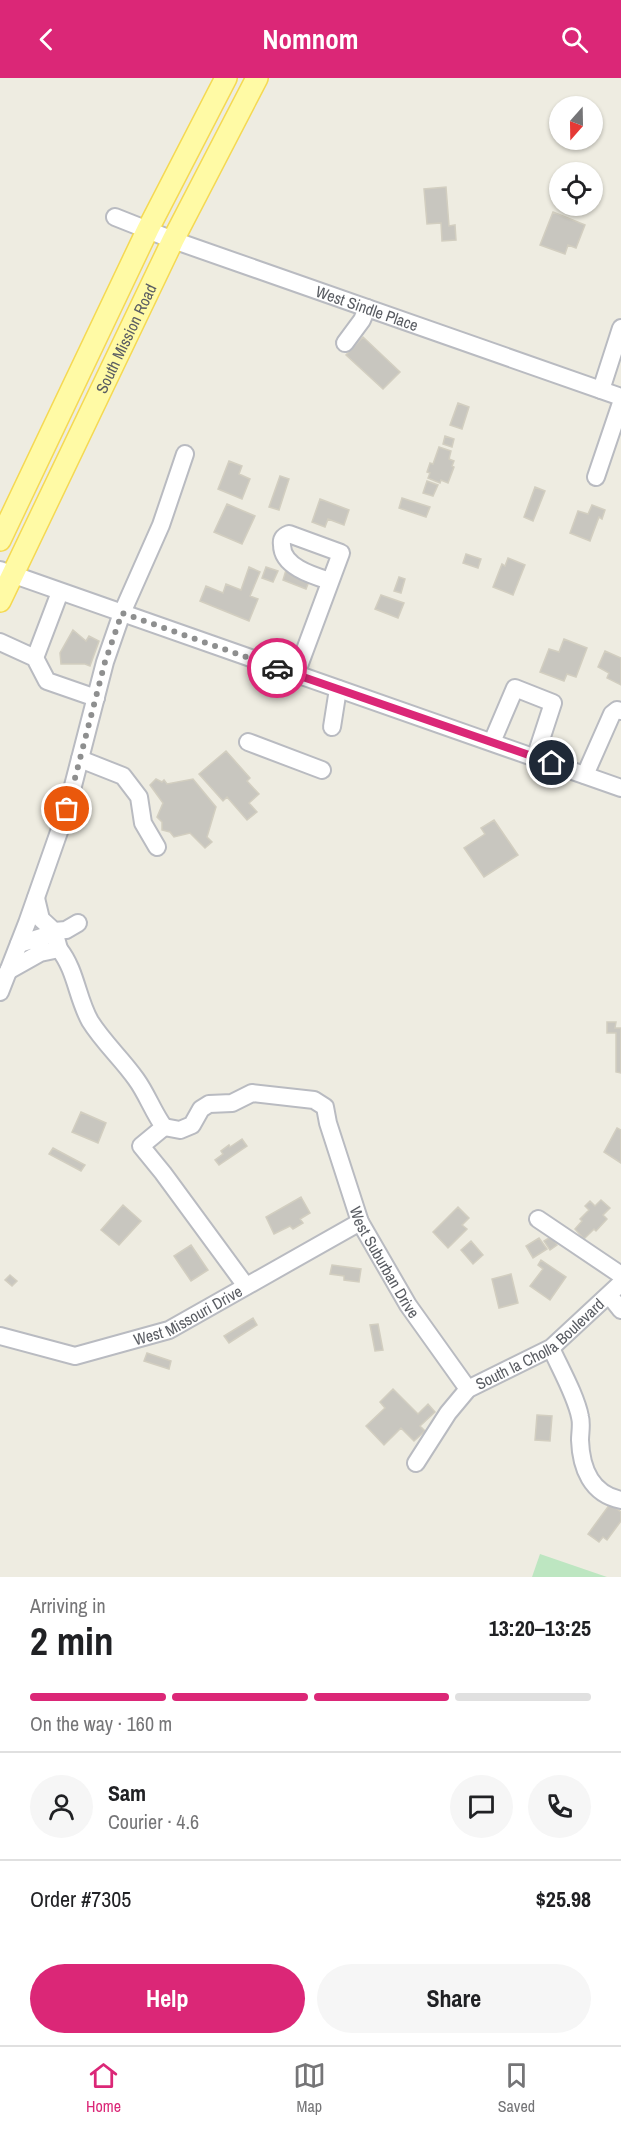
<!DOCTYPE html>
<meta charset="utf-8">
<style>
:root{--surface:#fff;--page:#f6f6f6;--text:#202124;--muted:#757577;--line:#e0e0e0;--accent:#db2777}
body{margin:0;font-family:"Archivo Narrow",sans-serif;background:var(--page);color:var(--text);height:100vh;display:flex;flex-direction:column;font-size:22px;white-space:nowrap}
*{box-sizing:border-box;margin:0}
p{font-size:20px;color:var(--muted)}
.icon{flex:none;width:33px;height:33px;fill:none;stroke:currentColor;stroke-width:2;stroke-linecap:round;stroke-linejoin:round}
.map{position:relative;height:1499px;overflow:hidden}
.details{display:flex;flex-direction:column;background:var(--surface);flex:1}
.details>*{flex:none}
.needle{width:39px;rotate:200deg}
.fabs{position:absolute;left:549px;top:18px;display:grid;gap:12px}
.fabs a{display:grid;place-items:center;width:54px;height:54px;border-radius:50%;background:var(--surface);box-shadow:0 2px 4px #0004;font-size:30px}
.pin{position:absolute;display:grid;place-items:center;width:51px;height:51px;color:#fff;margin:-26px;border:3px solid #fff;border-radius:50%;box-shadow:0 2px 6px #0007}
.courier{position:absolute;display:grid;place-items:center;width:60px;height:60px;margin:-30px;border:4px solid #db2777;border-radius:50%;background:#fff;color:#222;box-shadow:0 2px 8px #0007}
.head em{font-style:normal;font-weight:700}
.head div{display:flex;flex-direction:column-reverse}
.head{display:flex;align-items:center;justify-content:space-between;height:102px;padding:0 30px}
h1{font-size:39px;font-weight:700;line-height:45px}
.bar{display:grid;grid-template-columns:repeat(4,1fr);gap:9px 6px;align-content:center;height:72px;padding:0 30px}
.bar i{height:8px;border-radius:4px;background:var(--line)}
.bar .on{background:var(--accent)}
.bar p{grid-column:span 4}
.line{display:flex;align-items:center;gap:15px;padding:0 30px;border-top:2px solid var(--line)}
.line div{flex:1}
.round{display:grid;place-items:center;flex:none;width:63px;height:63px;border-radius:32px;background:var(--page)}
.button{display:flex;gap:12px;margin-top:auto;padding:12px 30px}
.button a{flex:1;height:69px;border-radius:36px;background:var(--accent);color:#fff;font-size:24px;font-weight:700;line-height:69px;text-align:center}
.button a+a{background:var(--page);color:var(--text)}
header{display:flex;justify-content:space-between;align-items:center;height:78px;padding:0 30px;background:var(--accent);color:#fff;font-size:27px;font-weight:700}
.dock{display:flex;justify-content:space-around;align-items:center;height:84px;border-top:2px solid var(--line);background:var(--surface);font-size:16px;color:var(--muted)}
.dock a{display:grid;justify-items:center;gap:3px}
.dock .on{color:var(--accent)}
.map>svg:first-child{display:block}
.green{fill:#bde6c1}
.building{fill:#c8c6bf;stroke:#d2cec0;stroke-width:1.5}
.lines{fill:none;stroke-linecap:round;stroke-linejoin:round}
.minor-casing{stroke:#b9bbc1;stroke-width:20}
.major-casing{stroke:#f5d953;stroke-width:24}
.minor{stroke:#fff;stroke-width:16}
.major{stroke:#fffaa5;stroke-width:21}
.done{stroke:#8e8f8f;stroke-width:6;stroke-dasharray:0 10.8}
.route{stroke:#db2777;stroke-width:8}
.labels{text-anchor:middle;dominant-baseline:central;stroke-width:4.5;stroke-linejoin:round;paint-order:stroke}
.street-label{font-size:16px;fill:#5a5d63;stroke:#fff}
</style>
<header><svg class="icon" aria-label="back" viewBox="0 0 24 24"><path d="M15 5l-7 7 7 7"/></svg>Nomnom<svg class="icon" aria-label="search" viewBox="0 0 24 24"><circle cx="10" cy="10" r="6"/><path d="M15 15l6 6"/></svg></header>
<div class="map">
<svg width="621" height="1499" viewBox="0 0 621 1499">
<rect width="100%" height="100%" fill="#eeece1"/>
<path class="green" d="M540,1476L607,1499H532Z"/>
<path class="building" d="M446,109L449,148L455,147L456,162L442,163L441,145L427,146L424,111Z
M553,134L585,147L576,170L568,167L565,176L540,167Z
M363,259L400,294L383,311L346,277Z
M458,325L469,329L462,351L450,347Z
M445,358L454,361L452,369L443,366Z
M439,369L451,373L449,381L454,383L452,388L454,389L448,405L441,402L440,405L428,400L430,395L427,394L430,385L433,386Z
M229,383L242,388L239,396L250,401L242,421L218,411Z
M280,398L289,401L279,432L269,429Z
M427,403L438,407L433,418L423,415Z
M535,409L545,413L533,443L524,439Z
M402,420L430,429L426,439L399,430Z
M320,421L349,432L344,447L328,441L325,449L312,444Z
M227,426L255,438L242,466L214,454Z
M592,427L605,432L602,441L599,439L590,463L570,455L578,433L588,436Z
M466,476L481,481L478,490L463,485Z
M508,480L525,487L513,517L493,509L502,486L505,488Z
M249,489L260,494L250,518L258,521L249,543L200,523L206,508L223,515L226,506L241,512Z
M266,489L278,493L273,504L262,500Z
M286,492L310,501L306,511L283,502Z
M399,499L405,501L401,515L394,513Z
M381,517L404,525L398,540L375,531Z
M73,552L86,563L89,558L99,563L90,588L85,586H61L60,575Z
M564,561L587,570L576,599L567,596L564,603L540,594L549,571L559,574Z
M605,573L621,580V607L607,600L609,595L598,589Z
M226,673L250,700L247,703L259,716L249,725L257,734L247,742L227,719L223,723L199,696Z
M156,701L162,704L164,702L167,706L193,701L216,729L207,759L212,764L205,770L190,755L174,759L170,754L162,752V744L157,739L163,725L150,707Z
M494,742L518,777L484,799L464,770L485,756L481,750Z
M607,944H616L615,950H621V995L616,994V955H607Z
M81,1034L106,1045L98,1065L72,1054Z
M617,1050L621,1052V1085L604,1074Z
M242,1061L247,1068L219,1087L215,1082L223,1076L221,1073L229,1067L230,1069Z
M53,1070L85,1087L81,1093L49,1076Z
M301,1119L310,1135L300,1141L303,1145L293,1151L290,1148L274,1156L266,1139Z
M601,1122L610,1130L603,1137L607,1141L596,1153L594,1151L584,1161L575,1151L582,1143L580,1141L589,1132L585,1128L590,1123L595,1128Z
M123,1127L141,1143L119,1167L101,1152Z
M458,1129L469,1140L462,1147L467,1151L448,1170L433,1154Z
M552,1158L557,1167L550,1172L544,1163Z
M539,1160L547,1171L533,1180L526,1168Z
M471,1163L483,1177L473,1186L461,1172Z
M191,1167L208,1192L191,1203L174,1178Z
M541,1182L566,1199L550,1222L530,1208L543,1191L538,1187Z
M332,1187L361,1191L359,1204L344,1202V1198L330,1196Z
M511,1196L518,1225L499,1230L492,1201Z
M10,1197L17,1203L12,1208L5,1202Z
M253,1240L257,1247L229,1265L224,1258Z
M378,1246L383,1272L375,1273L370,1247Z
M147,1275L171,1283L169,1291L144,1283Z
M393,1311L418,1336L428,1326L435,1334L420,1348L425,1353L414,1363L401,1350L384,1367L366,1348L385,1330L380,1324Z
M537,1337L552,1338L550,1363L535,1362Z
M610,1426L621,1434V1443L607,1462L603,1459L599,1464L588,1456Z"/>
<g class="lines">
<g class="minor-casing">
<g id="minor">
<path id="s1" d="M115,139L173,162L621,319"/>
<path d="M345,265L362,242L367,230"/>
<path d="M601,312L621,250"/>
<path d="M596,399L621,325"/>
<path d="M0,492L621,710"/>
<path d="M0,564L35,580L47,603L96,620"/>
<path d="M35,580L60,514"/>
<path d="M296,596L341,475L289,456C284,458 281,461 282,467C282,489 314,498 330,503"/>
<path d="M332,649L338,611"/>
<path d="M248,664L322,692"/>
<path d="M492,664L515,610L553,625L535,680"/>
<path d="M80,681L123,698L139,719L143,745L157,769"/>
<path d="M585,697L612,636L617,632L621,633"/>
<path d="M36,820L41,841L54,853L66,852L78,845"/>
<path d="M59,871C76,892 77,920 90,943C103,964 122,981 136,1001C147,1016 153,1034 164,1049L141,1068L163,1095L246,1208"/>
<path d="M8,893L40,875L59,871L54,853L45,858L19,866"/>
<path d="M0,914L27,845L67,731L105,584L122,535L161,447L185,376"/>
<path id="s2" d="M164,1049L180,1052L192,1047L201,1031L209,1026L232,1025L252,1015L314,1022L325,1029L328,1045L360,1144L408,1227L468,1311"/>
<path d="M538,1141L621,1197"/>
<path d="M609,1217L621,1232"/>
<path id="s3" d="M0,1258L75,1278L169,1252L360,1144"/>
<path d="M551,1270C560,1290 576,1318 580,1339C582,1346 580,1355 580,1362C581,1390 591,1416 621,1422"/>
<path id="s4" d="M416,1385L448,1335L468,1311L551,1270L621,1205"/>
</g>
</g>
<g class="major-casing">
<g id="major">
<path d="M0,462L148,151L226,0"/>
<path id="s5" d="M0,523L173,162L257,0"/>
</g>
</g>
<use href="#minor" class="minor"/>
<use href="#major" class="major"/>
</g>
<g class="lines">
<path class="done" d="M67,731L105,584L122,535L277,590"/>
<path class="route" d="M277,590L552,685"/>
</g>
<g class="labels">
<g class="street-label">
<text stroke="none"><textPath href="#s1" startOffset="268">West Sindle Place</textPath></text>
<text stroke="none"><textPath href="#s5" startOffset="291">South Mission Road</textPath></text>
<text stroke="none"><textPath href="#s2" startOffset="345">West Suburban Drive</textPath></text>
<text stroke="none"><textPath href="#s3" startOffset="198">West Missouri Drive</textPath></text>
<text stroke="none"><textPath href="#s4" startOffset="176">South la Cholla Boulevard</textPath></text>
</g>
</g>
</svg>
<div class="fabs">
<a><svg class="needle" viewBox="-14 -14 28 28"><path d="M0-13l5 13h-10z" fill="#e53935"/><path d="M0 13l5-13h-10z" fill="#757577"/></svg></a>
<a><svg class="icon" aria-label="locate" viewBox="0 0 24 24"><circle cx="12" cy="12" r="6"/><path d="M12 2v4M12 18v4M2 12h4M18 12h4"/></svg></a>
</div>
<div class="pin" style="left:67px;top:731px;background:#ea580c"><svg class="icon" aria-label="bag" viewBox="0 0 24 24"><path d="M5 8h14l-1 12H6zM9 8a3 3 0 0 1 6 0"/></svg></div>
<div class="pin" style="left:552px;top:685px;background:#1f2937"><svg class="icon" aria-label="home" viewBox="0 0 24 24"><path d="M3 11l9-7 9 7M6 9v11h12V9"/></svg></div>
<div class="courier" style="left:277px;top:590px"><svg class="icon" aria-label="car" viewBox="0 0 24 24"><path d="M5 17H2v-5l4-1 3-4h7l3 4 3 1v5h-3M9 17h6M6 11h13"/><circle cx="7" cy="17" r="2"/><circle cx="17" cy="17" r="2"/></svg></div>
</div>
<section class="details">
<div class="head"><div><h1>2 min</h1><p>Arriving in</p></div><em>13:20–13:25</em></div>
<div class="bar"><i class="on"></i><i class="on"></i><i class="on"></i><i></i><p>On the way · 160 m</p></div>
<div class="line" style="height:108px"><a class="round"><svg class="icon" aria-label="person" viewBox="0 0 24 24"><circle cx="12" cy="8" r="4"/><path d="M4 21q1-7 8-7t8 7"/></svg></a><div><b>Sam</b><p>Courier · 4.6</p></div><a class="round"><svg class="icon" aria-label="chat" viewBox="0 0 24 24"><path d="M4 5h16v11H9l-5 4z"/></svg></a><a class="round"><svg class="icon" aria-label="phone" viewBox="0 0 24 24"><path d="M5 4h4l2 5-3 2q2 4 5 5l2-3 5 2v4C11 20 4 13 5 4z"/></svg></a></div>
<div class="line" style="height:78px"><div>Order #7305</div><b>$25.98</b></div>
<div class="button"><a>Help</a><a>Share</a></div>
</section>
<nav class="dock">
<a class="on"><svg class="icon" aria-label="home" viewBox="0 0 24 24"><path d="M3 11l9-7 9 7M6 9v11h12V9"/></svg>Home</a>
<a><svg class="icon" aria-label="map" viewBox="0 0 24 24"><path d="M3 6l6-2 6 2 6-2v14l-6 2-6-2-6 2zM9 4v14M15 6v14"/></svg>Map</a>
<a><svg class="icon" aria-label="saved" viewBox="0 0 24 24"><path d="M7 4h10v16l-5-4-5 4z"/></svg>Saved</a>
</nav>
